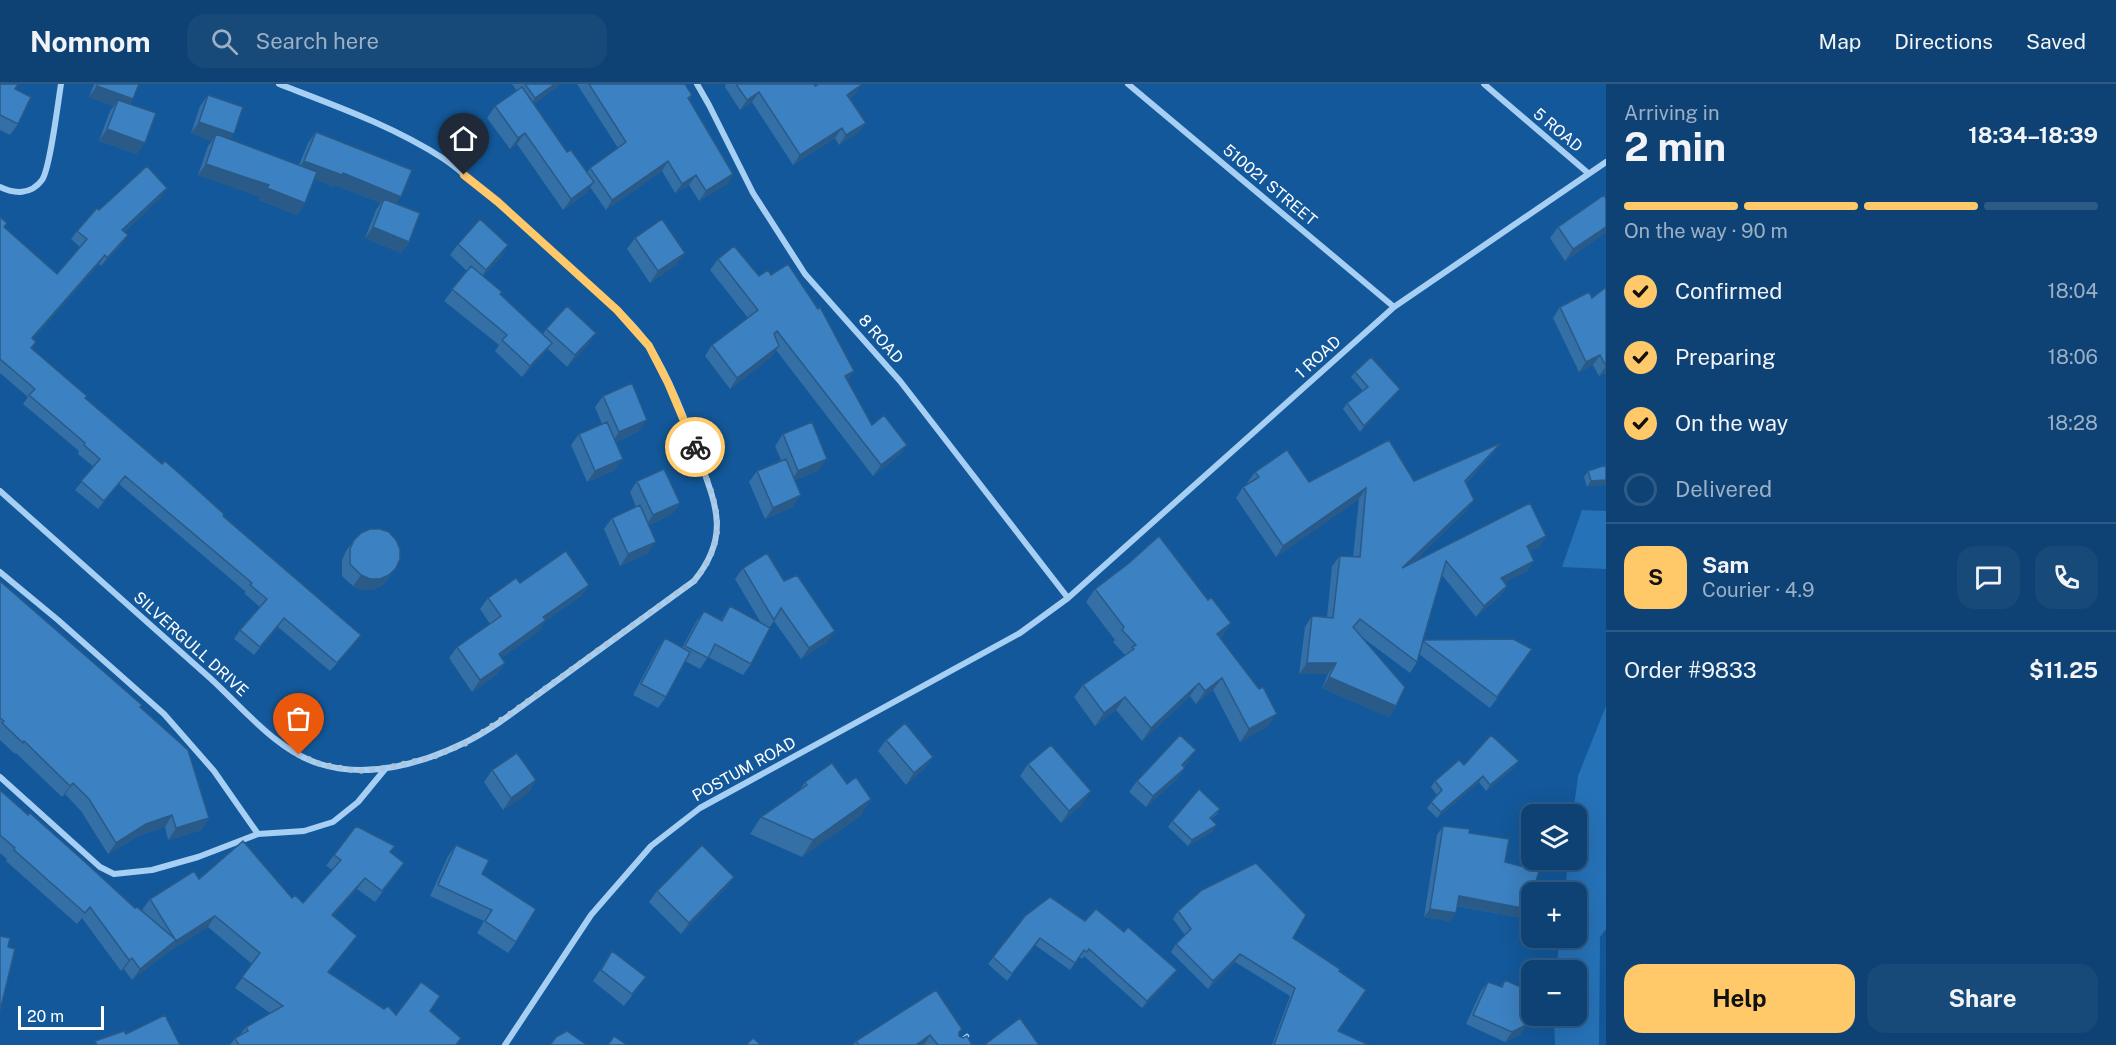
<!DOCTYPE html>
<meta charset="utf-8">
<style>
:root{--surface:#0e4274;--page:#174979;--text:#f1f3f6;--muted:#9bb0c5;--line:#2e5b86;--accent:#ffc869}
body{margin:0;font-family:"Public Sans",sans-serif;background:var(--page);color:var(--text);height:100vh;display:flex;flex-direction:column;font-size:22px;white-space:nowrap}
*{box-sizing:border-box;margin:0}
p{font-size:20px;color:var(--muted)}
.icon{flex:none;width:33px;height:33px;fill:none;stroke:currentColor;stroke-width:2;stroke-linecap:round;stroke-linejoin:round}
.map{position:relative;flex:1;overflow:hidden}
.details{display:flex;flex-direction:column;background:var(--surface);width:510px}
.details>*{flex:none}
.controls{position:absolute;left:1521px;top:720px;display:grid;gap:12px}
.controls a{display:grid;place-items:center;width:66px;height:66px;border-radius:12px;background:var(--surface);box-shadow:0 6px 24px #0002,0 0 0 2px var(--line);font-size:30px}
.scale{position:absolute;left:18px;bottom:15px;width:86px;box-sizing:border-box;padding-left:6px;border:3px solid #fff;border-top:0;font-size:16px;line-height:21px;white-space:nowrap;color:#fff;-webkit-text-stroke:4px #13589a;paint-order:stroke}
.pin{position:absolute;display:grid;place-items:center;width:51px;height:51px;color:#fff;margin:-62px -26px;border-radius:50% 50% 50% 0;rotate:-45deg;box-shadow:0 0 6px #0007}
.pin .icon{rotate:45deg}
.courier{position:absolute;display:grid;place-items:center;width:60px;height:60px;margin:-30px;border:4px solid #ffc869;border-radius:50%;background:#fff;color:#222;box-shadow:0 2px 8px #0007}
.headline em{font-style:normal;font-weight:700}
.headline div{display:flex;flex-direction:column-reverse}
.headline{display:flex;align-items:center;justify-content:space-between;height:102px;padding:0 18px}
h1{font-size:39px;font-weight:700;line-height:45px}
.bar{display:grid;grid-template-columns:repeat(4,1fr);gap:9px 6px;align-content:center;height:72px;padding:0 18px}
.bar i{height:8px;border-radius:4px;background:var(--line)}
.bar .current{background:var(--accent)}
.bar p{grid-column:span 4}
.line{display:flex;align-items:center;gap:15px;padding:0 18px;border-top:2px solid var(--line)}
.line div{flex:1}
.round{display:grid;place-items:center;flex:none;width:63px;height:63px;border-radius:18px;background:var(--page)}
ol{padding:0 18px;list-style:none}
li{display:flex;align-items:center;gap:18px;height:66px}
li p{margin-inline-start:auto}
li .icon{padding:6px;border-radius:50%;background:var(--accent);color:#111;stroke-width:4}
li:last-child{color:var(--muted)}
li i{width:33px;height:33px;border:3px solid var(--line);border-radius:50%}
.button{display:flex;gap:12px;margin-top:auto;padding:12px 18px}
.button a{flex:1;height:69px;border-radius:18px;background:var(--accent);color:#111;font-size:24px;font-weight:700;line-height:69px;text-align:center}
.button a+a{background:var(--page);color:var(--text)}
header{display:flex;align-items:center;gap:36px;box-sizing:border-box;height:84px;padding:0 30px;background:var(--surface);border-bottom:2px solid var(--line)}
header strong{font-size:28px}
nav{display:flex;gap:33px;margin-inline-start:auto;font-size:21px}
.search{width:420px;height:54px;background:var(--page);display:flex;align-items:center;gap:15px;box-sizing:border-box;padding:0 21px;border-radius:18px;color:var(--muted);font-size:22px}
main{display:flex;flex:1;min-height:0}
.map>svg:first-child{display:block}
.green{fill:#2672b8}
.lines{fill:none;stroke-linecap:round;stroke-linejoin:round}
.lane{stroke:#a6cff3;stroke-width:4.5}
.street{stroke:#a6cff3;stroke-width:6}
.wall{fill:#346fa6}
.shaded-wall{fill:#2a5a87}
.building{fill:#3c81c1;stroke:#2a5a87;stroke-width:1.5}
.done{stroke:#acc5dc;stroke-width:6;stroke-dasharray:0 10.8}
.route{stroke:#ffc869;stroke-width:8}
.labels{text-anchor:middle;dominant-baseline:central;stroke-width:4.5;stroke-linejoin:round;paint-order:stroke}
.street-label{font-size:16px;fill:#fff;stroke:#13589a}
</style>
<header>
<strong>Nomnom</strong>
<div class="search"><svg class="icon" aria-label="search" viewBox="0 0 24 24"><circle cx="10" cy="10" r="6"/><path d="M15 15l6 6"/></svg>Search here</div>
<nav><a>Map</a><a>Directions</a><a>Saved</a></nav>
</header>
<main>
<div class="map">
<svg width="1606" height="961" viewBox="0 0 1606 961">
<rect width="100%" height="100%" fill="#13589a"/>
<path class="green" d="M1582,426L1606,427V485L1562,483Z
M1606,622V845L1600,853L1599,961H1555L1554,932H1576V886H1556L1560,854H1576V808H1565L1568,776H1576V730H1573L1578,692Z"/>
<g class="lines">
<path class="lane" d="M955,961L967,952"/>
<path class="street" d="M697,0L709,21L753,109L805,190L900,297L1068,514
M1128,0L1394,223
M1484,0L1588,89
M0,103C14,110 31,111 42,96C50,85 58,18 61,0
M0,407C70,469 140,531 210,594C242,623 277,667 320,680C367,695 421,680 464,659C495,644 523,621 551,601C599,566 646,532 694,497C730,453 717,423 699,374C688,341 668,291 649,262C628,231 596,208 568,182C538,155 508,126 476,101C466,92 456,83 444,75C393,42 336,22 279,0
M0,488L58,536L164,630L214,687L258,750
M0,693L100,783L114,790L152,786L198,773L258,750L304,747L333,738L358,718L386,684
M505,961L591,831L651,762L700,724L1020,549L1068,514L1394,223L1606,78"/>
</g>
<path class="wall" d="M0,0L15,5L18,40L10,51L0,46Z
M94,0H139L130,20L137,70L99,57L110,27L114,22L89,13Z
M512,0H561L534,20L567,68L587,89L590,84L618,64L577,0H685L692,11L689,15L733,90L727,100L699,117L689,101L675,109L662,87L606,126L590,103L586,109L563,126L517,60L510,65L487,34L495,22L517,7Z
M726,0H814L815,2L861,1L854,11L850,14L866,39L859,48L839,61L835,54L793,81L752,18L740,26L725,3Z
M208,11L230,56L299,81L308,59L316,48L396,119L409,158L401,169L365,154L376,126L381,119L335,101L334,103L315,95L305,119L297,131L259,116L261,113L198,91L208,62L212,57L191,49L200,22Z
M161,113L124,148L128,151L122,160L101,182L99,180L33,255L36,258L32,264L85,314L361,551L355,559L330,587L278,543L254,571L234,555L240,546L260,523L244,509L246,508L119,400L98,425L75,406L94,383L78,370L79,367L23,320L28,313L0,289V133L4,143L57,190L80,163L71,155L77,147L99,126Z
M1558,143L1606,148L1565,177L1550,154Z
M635,154L677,180L650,199L627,165Z
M458,160L501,173L483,192L500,210L543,250L546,245L596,249L588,260L567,283L548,265L522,293L495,267L499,261L444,217L467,187L450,171Z
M718,175L759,192L771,191L848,297L872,341L907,361L899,371L873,392L776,266L771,273L730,305L705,272L712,261L748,234L710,186Z
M1606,203V289L1599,292L1593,281L1579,288L1553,234L1560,223L1592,214Z
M1355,288L1395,311L1360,348L1343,325L1347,319L1363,307L1351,293Z
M603,312L639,347L616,358L615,386L587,398L571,361L579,350L602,340L595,323Z
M783,350L819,386L795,396L793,423L765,435L749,398L757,387L781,376L775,362Z
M1501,359L1493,369L1466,399L1474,416L1466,427L1411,480L1546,452L1539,463L1530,467L1534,477L1527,487L1505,498L1507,502L1500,512L1476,533L1442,491L1423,556L1532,565L1490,624L1419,570L1417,578L1410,589L1363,554L1396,622L1389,633L1322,604L1328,590H1299L1305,543L1312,532L1327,533L1332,482L1340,472L1353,473L1359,415L1276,473L1236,414L1243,403L1248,400L1247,399L1255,388L1309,398L1414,397Z
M1606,381L1587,403L1584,393L1588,387Z
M637,397L680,419L672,430L649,441L648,469L620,482L604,445L612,434L636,423L630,408Z
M354,456L396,484L388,495L381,502L372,506H362L353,502L342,492V476L346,467Z
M743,484L784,497L827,558L801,575L774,537L769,544L751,580L743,591L708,573L700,585L685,577L666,613L658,624L633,611L657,566L665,554L682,564L696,538L704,527L721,536L730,522L761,539L735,495Z
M0,497L140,623L209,734L201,746L168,756L165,743L138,752L108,770L81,727L65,710L62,713L16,669L15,670L0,656Z
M520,499L589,501L581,512L545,537L538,548L501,574L505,579L497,590L472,608L449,574L457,563L490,540L480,525L488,514Z
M1095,505L1208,516L1231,539L1222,552L1220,554L1268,642L1240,658L1213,606L1196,620L1190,612L1142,657L1116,626L1095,642L1074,613L1083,601L1125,571L1113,558L1115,556L1086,518Z
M886,656L933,673L925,684L906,701L878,667Z
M1196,666L1184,683L1185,684L1177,695L1146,723L1129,708L1137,697Z
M1028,680L1083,719L1061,739L1020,692Z
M1464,681L1515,683L1486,707L1479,698L1437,734L1427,724L1437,711L1431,703L1435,697Z
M492,686L536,696L529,708L503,726L484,698Z
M805,698L847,700L871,715L860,732L802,773L750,750L761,733L799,707Z
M0,706L135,824L144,829L142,826L150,815L199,795L292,814L303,819L333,786L326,782L334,771L390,768L404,779L375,818L357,805L333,832L349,863L329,888L384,925L396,931L430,927L461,954L457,961H230L235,954L239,952L246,943L270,929L235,904L252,880L208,843L168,868L132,896L124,885L121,887L82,834L77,840L6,777L7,775L0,769Z
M1220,725L1216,731L1211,735L1213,747L1188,762L1168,743L1172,737Z
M1443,742L1469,749L1505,778L1527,825L1522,834L1457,822L1456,829L1450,837L1424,833L1437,751Z
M456,761L482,790L516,858L508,869L477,849L484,837L430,812L448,772Z
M734,793L726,804L681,850L649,818L657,807Z
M1178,827L1293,854L1339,887L1338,947L1366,961H1272L1290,912L1235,878L1208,905L1171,868L1176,860L1185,851L1173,835Z
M1025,832L1085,837L1124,848L1177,886L1172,893L1142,924L1084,872L1082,875L1079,873L1070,886L1035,861L1007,897L988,880Z
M612,867L646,893L624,922L593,897Z
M1505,896L1521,950L1505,958L1466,940L1481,907L1488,898L1500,903Z
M959,949V952L972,961H853L856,957Z"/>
<path class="shaded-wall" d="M555,0H561L529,24L535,14Z
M861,1L854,11L840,21L847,11Z
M97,2L133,15L126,26L118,16L114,22L89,13Z
M759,8L752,18L740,26L747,16Z
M199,38L234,50L226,62L216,50L212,57L191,49Z
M866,39L859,48L839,61L846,51Z
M842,44L835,54L793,81L800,71Z
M107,45L145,59L137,70L99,57Z
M525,49L517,60L510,65L518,54Z
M304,77L343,89L401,113L393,124L384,115L381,119L335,101L334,103L296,88Z
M668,77L662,87L606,126L612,116Z
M206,80L269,101L261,113L198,91Z
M733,90L727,100L699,117L706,107Z
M696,91L689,101L675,109L682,100Z
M594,98L586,109L563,126L571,115Z
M167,104L161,113L116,155L122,146Z
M267,104L305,119L297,131L259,116Z
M373,143L409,158L401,169L365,154Z
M1606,143V148L1565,177L1573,165Z
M128,151L122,160L101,182L107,174Z
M508,161L501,173L478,197L486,186Z
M685,169L677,180L650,199L658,187Z
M105,171L99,180L26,263L32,254Z
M596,249L588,260L567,283L575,271Z
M552,259L544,270L522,293L530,282Z
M779,262L771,273L730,305L737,294Z
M1600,271L1593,281L1579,288L1586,278Z
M1606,282V289L1599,292Z
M854,287L847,298L845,292Z
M1400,305L1395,311L1360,348L1364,342Z
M647,336L639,347L611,360L619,348Z
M1501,359L1493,369L1457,408L1465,397Z
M907,361L899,371L873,392L881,381Z
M623,375L615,386L587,398L595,387Z
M827,375L819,386L790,398L798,387Z
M125,392L119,400L98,425L104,417Z
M1606,396V401L1587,403L1591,397Z
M1366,404L1359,415L1276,473L1283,462Z
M801,411L793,423L765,435L773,424Z
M1474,416L1466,427L1395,495L1402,484Z
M680,419L672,430L645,443L653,431Z
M1546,452L1539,463L1520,473L1527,462Z
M656,458L648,469L620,482L628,470Z
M1534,477L1527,487L1493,504L1501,494Z
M396,484L388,495L381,502L372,506H362L353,502L361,491Z
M589,501L581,512L545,537L538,548L491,581L499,570L543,533Z
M1507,502L1500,512L1476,533L1484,522Z
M284,534L278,543L254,571L260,563Z
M1231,539L1222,552L1208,563L1217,550Z
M835,547L827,558L801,575L809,564Z
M505,579L497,590L472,608L480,596Z
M1307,579H1336L1328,590H1299Z
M1329,593L1396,622L1389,633L1322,604Z
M1222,594L1213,606L1196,620L1205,607Z
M1199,599L1190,612L1142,657L1151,644Z
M1125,613L1116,626L1095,642L1104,629Z
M1277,630L1268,642L1240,658L1249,645Z
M1196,666L1189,677L1175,692L1182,681Z
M933,673L925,684L906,701L914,689Z
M1519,677L1515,683L1486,707L1490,701Z
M1185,684L1177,695L1146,723L1153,712Z
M1483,692L1479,698L1437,734L1441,728Z
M536,696L529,708L503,726L511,714Z
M73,699L65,710L62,713L70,702Z
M1091,707L1083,719L1061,739L1069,727Z
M871,715L860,732L802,773L813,756Z
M172,731L165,743L138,752L108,770L116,759L146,740Z
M209,734L201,746L168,756L176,744Z
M1217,741L1213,747L1188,762L1192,756Z
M734,793L726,804L681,850L689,839Z
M365,794L357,805L325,842L332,831Z
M1459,812L1527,825L1522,834L1453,821Z
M1430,825L1456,829L1450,837L1424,833Z
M215,832L208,843L168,868L176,857Z
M176,856L168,868L132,896L140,885Z
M1240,870L1235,878L1208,905L1213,897Z
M132,874L124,885L121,887L129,876Z
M1177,886L1172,893L1142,924L1147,917Z
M1528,940L1521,950L1505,958L1512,948Z
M930,951L924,961H916Z"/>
<path class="building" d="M0,0H18L15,5L31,13L18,40L0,31Z
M98,0H139L133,15L97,2Z
M525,0H555L535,14Z
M589,0H685L692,11L688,14L733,90L706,107L696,91L682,100L668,77L612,116L590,84L626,58Z
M736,0H814L815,2L819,0H861V1L847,11L866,39L846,51L842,44L800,71L759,8L747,16Z
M522,3L567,68L571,66L594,98L571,115L525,49L518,54L495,22Z
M208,11L243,23L234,50L199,38Z
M118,16L156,29L145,59L107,45Z
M316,48L412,86L401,113L343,89L342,91L304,77Z
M216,50L317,88L305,119L267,104L269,101L206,80Z
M147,82L167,104L122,146L128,151L107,174L105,171L32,254L36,258L31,264L87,312L85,314L162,380L165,377L181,391L224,430L223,432L361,551L337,579L284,534L260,563L240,546L267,515L250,501L252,499L125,392L104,417L81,397L100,375L84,361L85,359L29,311L35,305L0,275V133L7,139L4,143L57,190L87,155L77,147L97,124L99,126Z
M1604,111L1606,115V143L1573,165L1558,143Z
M384,115L420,129L409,158L373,143Z
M480,135L508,161L486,186L458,160Z
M662,135L685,169L658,187L635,154Z
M734,162L759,192L768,186L771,191L788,180L818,225L820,223L854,287L845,292L872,341L884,331L907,361L881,381L777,247L774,250L779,262L737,294L712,261L758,226L718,175Z
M471,182L502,208L500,210L552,259L530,282L502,256L507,251L452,205Z
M1606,203V282L1600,271L1586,278L1560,223L1589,208L1592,214Z
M567,222L596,249L575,271L546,245Z
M1371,273L1400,305L1364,342L1347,319L1368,303L1355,288Z
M632,299L647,336L619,348L603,312Z
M607,338L623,375L595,387L579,350Z
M812,338L827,375L798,387L783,350Z
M1389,356L1414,397L1501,359L1465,397L1474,416L1402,484L1530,419L1546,452L1527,462L1534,477L1501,494L1507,502L1484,522L1446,477L1423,556L1513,555L1532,565L1497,613L1423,557L1417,578L1360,535L1353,543L1405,603L1396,622L1329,593L1336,579H1307L1312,532L1333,534L1340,472L1360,473L1366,404L1283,462L1243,403L1259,393L1255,388L1287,366L1309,398Z
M786,375L801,411L773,424L757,387Z
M1606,381V396L1591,397L1588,387Z
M664,385L680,419L653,431L637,397Z
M640,421L656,458L628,470L612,434Z
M370,445H380L389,448L396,456L400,465V475L396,484L389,491L380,495H370L361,491L350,480V465L354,456L361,449Z
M1159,452L1208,516L1211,513L1231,539L1217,550L1259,605L1263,603L1277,630L1249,645L1222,594L1205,607L1199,599L1151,644L1125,613L1104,629L1083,601L1134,565L1132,563L1136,561L1122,546L1124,543L1095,505L1129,479Z
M566,467L589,501L543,533L546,536L499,570L505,579L480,596L457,563L501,532L488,514L516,494L520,499Z
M767,469L784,497L797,491L835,547L809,564L781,524L774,536L743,484Z
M0,497L142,621L140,623L188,666L209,734L176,744L172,731L146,740L116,759L89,715L73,699L70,702L24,657L23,659L2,639L4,637L0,634Z
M730,522L770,544L751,580L715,560L708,574L685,562L704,527L722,537Z
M665,554L690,568L666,613L641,600Z
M905,639L933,673L914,689L886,656Z
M1180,651L1196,666L1182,681L1185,684L1153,712L1137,697Z
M1491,651L1519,677L1490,701L1483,692L1441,728L1431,718L1442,706L1435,697L1459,676L1464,681Z
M1051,661L1091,707L1069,727L1028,680Z
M517,669L536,696L511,714L492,686Z
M832,679L847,700L856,693L871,715L813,756L761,733L807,701L805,698Z
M1199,705L1220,725L1210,734L1217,741L1192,756L1172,737Z
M0,706L28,731L30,729L85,778L135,824L137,823L176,856L140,885L132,874L129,876L90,823L85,829L14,766L15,764L0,751Z
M356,742L395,762L390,768L404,779L382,807L365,794L332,831L357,852L328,888L384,925L388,922L396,931L421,898L440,912L430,927L461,954L456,961H239L235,954L248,947L246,943L283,922L242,893L260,869L215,832L176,857L150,815L194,787L199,795L243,757L292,814L295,811L303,819L341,776L334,771Z
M1443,742L1470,745L1469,749L1509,755L1505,778L1539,787L1533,808H1532V812L1527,825L1459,812L1456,829L1430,825Z
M456,761L489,776L482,790L536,825L516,858L485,837L492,826L438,801Z
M702,761L734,793L689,839L657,807Z
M1256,779L1306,831L1293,854L1340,885L1339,887L1366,906L1338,947L1367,960L1366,961H1274L1295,904L1240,870L1213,897L1176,860L1191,845L1178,827L1202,806Z
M1050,813L1085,837L1096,825L1124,848L1128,843L1177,886L1147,917L1089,865L1087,868L1084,866L1075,879L1040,854L1012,890L993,873L1025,832Z
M0,852L10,854L8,863L15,865L0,927Z
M612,867L646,893L632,910L601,886Z
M1505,896L1532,908V932L1528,940L1512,948L1473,931L1488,898L1502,903Z
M936,906L962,945L959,948V952L963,954L967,952L972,961H938L930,951L916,961H859L856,957Z
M165,931L180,961H97L95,957L124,947L126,950Z
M1020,934L1039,961H984Z
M567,947L587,961H550L556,953Z
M614,952L627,961H608Z
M753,954L761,961H746Z"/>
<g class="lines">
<path class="done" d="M299,671L320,680L358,687L386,684L433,673L466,659L513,628L694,497C734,449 714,416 695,363"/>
<path class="route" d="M464,91L498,118L617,226L649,262L668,299L695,363"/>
</g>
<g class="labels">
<g class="street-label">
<text transform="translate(1558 46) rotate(40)">5 ROAD</text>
<text transform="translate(1270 101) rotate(40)">510021 STREET</text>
<text transform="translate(881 255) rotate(49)">8 ROAD</text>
<text transform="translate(1318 273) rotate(-42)">1 ROAD</text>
<text transform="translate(191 560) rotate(42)">SILVERGULL DRIVE</text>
<text transform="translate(744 685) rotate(-29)">POSTUM ROAD</text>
</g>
</g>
</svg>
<div class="controls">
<a><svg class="icon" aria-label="layers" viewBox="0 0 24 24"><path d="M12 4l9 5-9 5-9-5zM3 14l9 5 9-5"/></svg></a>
<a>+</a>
<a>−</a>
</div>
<div class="scale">20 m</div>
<div class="pin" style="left:299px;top:671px;background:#ea580c"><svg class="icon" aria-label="bag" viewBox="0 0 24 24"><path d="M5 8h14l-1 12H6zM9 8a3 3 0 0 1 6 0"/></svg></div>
<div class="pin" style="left:464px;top:91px;background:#1f2937"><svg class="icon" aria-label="home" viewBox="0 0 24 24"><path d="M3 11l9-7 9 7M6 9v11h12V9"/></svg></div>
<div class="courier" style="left:695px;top:363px"><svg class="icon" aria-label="bike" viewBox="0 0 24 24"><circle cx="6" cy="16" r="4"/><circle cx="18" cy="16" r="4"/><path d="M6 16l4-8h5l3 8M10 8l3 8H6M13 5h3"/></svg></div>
</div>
<section class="details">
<div class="headline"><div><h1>2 min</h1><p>Arriving in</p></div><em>18:34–18:39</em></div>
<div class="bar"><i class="current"></i><i class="current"></i><i class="current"></i><i></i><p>On the way · 90 m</p></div>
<ol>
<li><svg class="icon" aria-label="check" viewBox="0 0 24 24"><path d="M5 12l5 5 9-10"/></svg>Confirmed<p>18:04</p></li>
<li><svg class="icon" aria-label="check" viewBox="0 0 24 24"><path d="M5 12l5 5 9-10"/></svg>Preparing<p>18:06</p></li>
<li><svg class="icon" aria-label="check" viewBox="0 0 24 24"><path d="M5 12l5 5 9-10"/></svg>On the way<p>18:28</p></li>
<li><i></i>Delivered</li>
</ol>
<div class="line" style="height:108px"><b class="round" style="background:var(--accent);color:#111">S</b><div><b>Sam</b><p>Courier · 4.9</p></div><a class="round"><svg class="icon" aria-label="chat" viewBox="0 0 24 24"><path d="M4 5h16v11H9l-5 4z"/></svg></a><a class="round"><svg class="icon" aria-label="phone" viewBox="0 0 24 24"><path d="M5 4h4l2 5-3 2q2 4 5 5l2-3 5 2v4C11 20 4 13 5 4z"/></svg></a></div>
<div class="line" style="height:78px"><div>Order #9833</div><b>$11.25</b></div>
<div class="button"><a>Help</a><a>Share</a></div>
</section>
</main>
